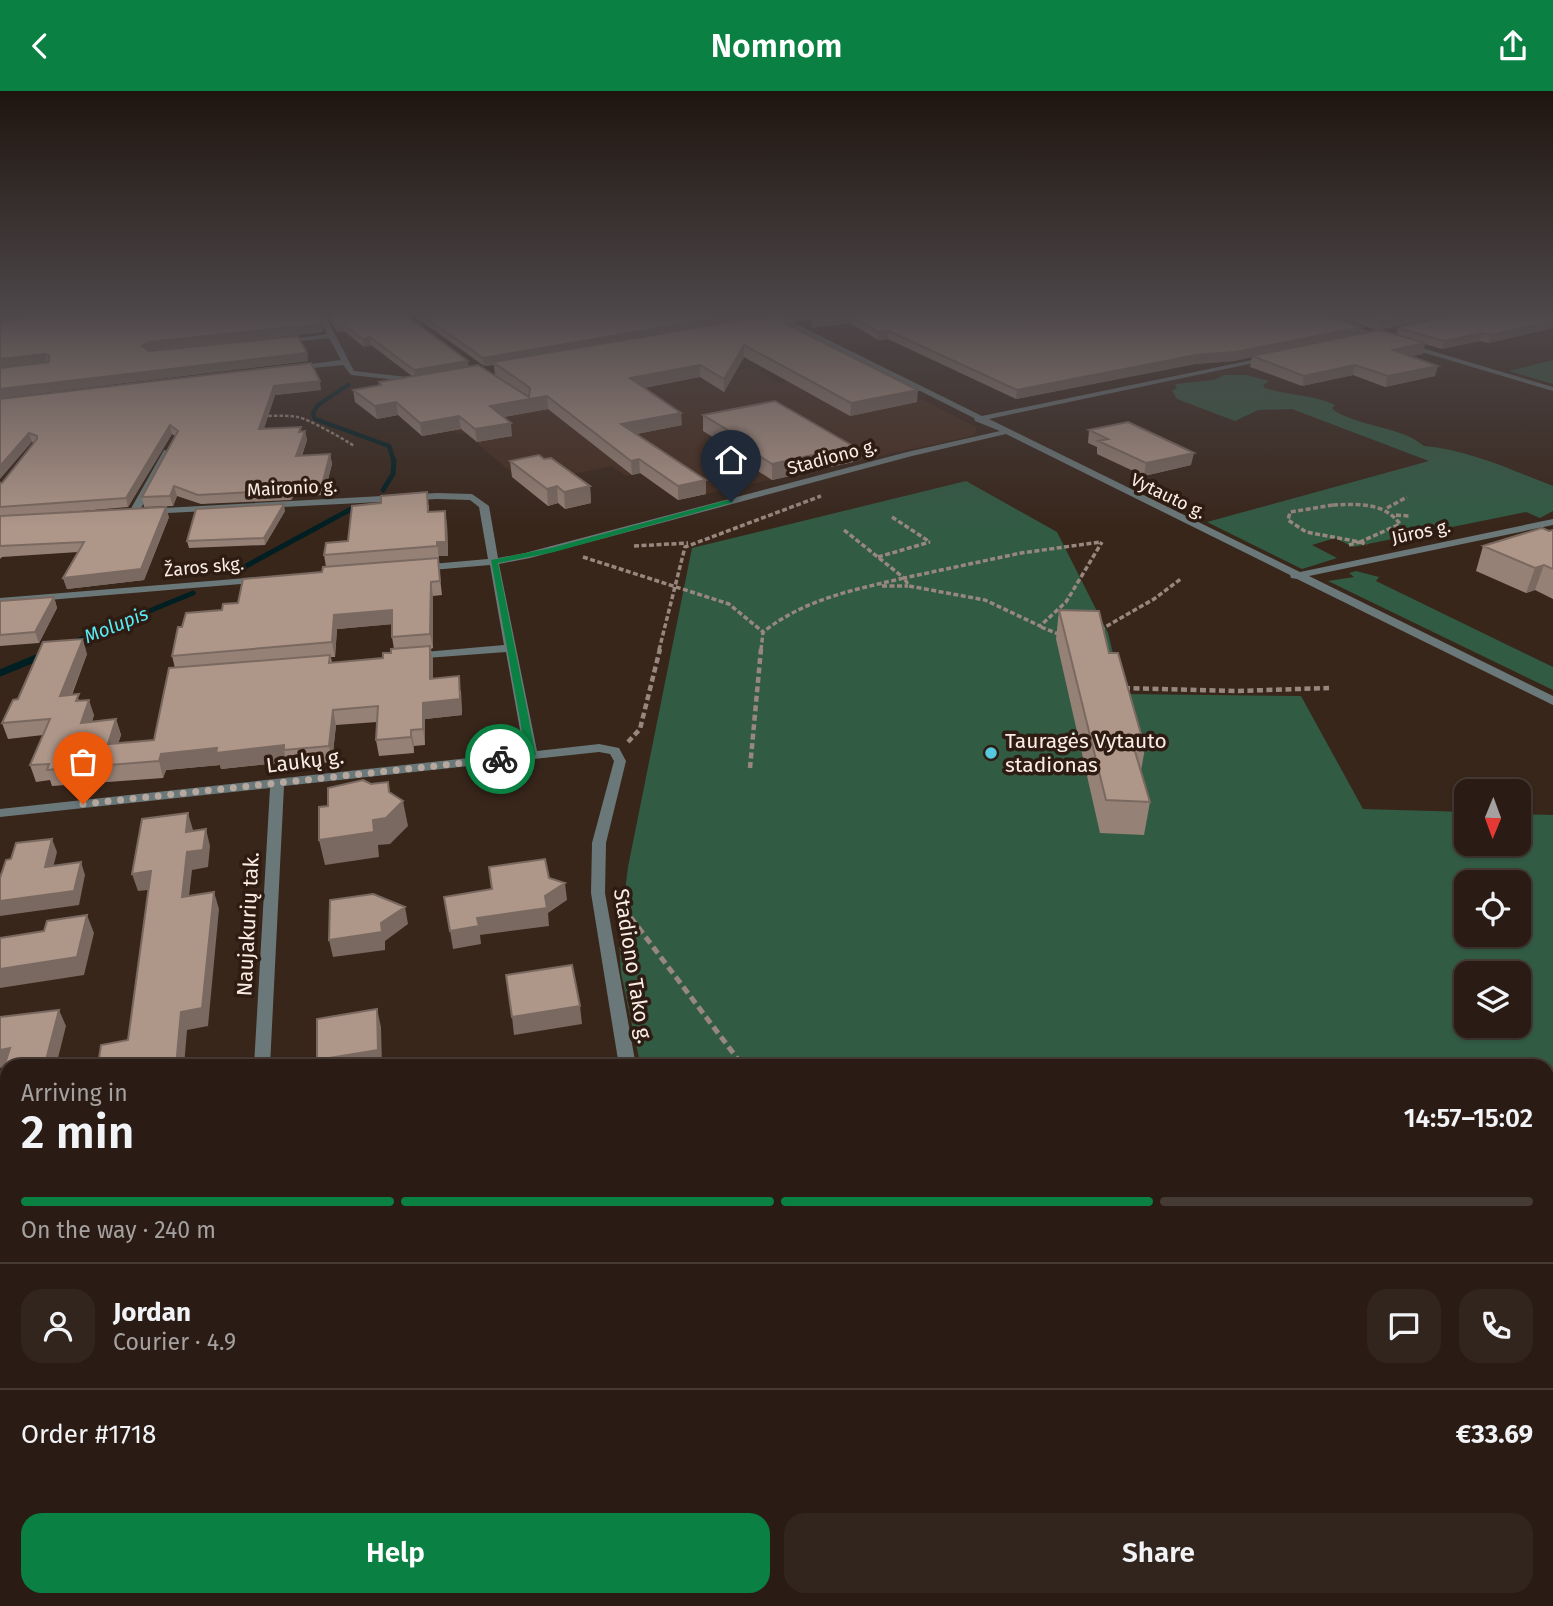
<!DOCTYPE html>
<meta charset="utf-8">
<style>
:root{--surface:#2a1c14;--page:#32251d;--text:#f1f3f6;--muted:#a5a1a0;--line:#463a34;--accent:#0b8043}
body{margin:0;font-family:"Fira Sans",sans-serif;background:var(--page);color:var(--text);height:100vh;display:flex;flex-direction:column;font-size:26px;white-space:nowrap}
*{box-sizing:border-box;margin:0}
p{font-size:23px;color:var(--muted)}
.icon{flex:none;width:38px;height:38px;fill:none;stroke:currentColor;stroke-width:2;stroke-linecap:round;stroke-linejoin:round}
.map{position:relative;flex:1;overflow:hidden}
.details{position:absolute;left:0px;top:968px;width:1554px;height:548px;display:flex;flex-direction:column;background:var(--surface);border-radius:21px 21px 0 0;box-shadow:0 2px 5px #0004,0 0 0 2px var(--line)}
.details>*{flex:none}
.needle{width:46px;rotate:181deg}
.buttons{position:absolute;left:1454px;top:688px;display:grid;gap:14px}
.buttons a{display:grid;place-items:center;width:77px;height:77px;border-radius:14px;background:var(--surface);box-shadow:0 2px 5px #0004,0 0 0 2px var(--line);font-size:35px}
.pin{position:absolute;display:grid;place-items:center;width:60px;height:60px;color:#fff;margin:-72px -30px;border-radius:50% 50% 50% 0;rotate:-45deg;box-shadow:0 0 7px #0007}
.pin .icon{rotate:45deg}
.courier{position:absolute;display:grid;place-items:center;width:70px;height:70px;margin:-35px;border:5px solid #0b8043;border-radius:50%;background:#fff;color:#222;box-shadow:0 2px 9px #0007}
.overview em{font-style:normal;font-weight:600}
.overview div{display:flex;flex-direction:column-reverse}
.overview{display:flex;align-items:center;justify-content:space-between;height:119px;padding:0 21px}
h1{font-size:46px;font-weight:600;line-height:52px}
.bar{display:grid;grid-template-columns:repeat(4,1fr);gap:10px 7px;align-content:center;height:84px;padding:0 21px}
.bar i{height:9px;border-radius:5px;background:var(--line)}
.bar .on{background:var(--accent)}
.bar p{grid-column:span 4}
.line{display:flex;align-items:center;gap:18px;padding:0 21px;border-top:2px solid var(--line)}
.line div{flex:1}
.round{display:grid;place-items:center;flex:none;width:74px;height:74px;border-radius:21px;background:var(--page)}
.button{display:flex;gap:14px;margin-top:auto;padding:14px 21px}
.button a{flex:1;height:80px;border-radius:21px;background:var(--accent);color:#fff;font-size:28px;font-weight:600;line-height:80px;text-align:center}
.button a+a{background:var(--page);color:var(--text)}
header{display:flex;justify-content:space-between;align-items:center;height:91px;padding:0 21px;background:var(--accent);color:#fff;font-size:32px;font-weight:600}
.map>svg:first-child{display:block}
.built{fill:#462d1f}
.education{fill:#402c2c}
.green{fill:#325b44;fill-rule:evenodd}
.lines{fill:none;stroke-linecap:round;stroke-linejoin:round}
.stream-far2{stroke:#001f22;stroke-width:4.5}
.stream-far1{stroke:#001f22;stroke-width:5}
.stream{stroke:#001f22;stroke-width:7}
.path-far4{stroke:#97877e;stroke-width:2.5;stroke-dasharray:3.5 2;stroke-linecap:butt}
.path-far3{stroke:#97877e;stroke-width:3.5;stroke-dasharray:5 2.5;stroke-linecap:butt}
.path-far2{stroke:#97877e;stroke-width:4.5;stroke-dasharray:6 3.5;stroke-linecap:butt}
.path-far1{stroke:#97877e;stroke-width:5;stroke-dasharray:8 4.5;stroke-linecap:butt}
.path{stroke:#97877e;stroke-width:7;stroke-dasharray:10 5;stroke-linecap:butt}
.street{fill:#6b7879;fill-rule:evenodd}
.wall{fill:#968176;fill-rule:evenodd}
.shaded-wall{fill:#7a6960}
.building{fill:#ae9689;stroke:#7a6960;stroke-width:2}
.route{fill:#0b8043}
.done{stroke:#b6a79f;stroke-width:7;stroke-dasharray:0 12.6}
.poi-dot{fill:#55cadf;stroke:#2e1c12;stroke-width:2.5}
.labels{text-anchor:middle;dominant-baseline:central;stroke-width:7;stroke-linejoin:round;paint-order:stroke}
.far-street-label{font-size:18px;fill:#faede6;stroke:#2e1c12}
.far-water-label{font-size:19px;font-style:italic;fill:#59ebf7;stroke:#2e1c12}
.poi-label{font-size:21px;fill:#faede6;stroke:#2e1c12;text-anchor:start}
.street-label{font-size:21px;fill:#faede6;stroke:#2e1c12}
</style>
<header><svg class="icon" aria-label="back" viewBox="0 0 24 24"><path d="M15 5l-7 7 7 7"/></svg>Nomnom<svg class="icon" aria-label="share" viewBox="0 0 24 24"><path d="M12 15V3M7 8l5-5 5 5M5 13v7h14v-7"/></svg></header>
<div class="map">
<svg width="1553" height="1515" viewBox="0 0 1553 1515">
<rect width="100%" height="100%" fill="#38261b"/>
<path class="built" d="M753,277L778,291L868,281L976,336V341L972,345L678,409L640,382L626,385L612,375L525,393L465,342L459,343L444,333Z"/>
<path class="education" d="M7,1113V1508H731L732,1515H0V1114Z"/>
<path class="green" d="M1553,269V293L1509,280Z
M1224,284H1247L1269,290L1263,294L1265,297C1289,305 1312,303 1335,314L1332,317L1335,320C1363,337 1400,335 1424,355C1470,359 1511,379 1553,395V420L1540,427L1526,421L1353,456L1335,447L1312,454L1337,467L1302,478L1207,431L1429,370L1292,318L1258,319L1235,330L1177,308L1172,300L1177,297L1175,293L1214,289Z
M966,390L1057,441L1108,542L1123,603L1301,605L1363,718L1466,721V752H1519V723L1553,724V1515H776L775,1509L1547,1508V975H615L639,967L621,882L619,848L628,776L692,457ZM1466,791H1519V844H1466ZM1466,882H1519V934H1466Z
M1356,480L1379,486L1376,490L1553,576V599L1328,490L1354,486L1349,482Z"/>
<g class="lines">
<path class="stream-far2" d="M348,294L318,314L313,322L315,328L389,355L394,371"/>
<path class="stream-far1" d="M383,399L393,383L394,369
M233,482L353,417
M74,551L193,502"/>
<path class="stream" d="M0,582L46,563"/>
<path class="path-far4" d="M263,325C274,325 287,324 298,326C306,327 346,349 354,355"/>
<path class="path-far3" d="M1333,414C1358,413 1384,411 1400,433L1360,451L1306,441L1288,429L1290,421Z
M1387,417L1407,406
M1396,424L1409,425
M892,426L930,451
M844,439L904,487L1021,462L1101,451
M1360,451L1367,454
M1349,454L1360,451
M634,455L688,452
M583,466L729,513L763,541
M878,466L930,451
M882,495H908
M1041,536L1061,544
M1100,539L1154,508L1182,487
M659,559L685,456L821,405
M761,559L763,541C805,508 853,499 904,487L909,495L985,509L1040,535L1066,511L1102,451"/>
<path class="path-far2" d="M1124,597L1237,600L1329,597
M628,651L640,638L660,558
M750,677L761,558"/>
<path class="path-far1" d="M620,819L632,828L743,975
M589,975L605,972
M0,1091L7,1090"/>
<path class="path" d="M0,1358L7,1356
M1547,1489L1553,1500
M575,1508L576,1515
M1074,1508L1078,1515
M1,1515L7,1484"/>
<path class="street" d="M318,224H325L354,280L416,287L420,289L416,291L351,284L343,274L293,279L292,277L296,275L341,269L329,247L283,252L279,250L327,243Z
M769,224H778L982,325L1271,265V269H1268L989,328L1300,481L1553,428V434L1309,485L1553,605V614L1297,488L1291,487L1290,484L1006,343L912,365L530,467L499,473L537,660L599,653L619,657L626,670L606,752L605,802L636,975H619L591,802L592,752L614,670L610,663L599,661L284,695L270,975H254L270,697L0,726V718L524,661L506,561L413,568L407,565L413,562L504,554L490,474L420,480L415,477L420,474L488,468L479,416L470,409L437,408L148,423L143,420L145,418L437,402L472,403L489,415L498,467L525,462L907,361L1000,340L975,330L974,327Z
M1310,224H1321L1389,247L1382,249Z
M1405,252L1553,296V300L1405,256Z
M164,359L171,361L139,421L131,423L129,421Z
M260,486L265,489L264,491L0,513V507Z"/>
</g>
<path class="wall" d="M328,224H405L468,275L505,291L495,284L494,274L484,275L413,224H1327L1361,236L1359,243L1377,239L1330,224H1448L1380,239L1396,244L1398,237L1553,224V237L1488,252L1480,250L1442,258L1425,253L1423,263L1411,265L1435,285L1385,296L1353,284L1302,295L1250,276L1252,266L1234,270L1195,273L1016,308L888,248L878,249L850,232L811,237V230L829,227L796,230V238L917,311L850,325L744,266L724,301L700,286L644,297L682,334L636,343L706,403L678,409L640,382L632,384L548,318L504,326L512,345L477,351L461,338L422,345L398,324L377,328L355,311L353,299L379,294V291L412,285L371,254L364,256L344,240L337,241Z
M0,231L322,233L323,241L149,260L307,262L308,270L0,307L47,271Z
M321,299L275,304L264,337L301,336V341L305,340L307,349L302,365L330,363L332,373L324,404L294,405L291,409L201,413L177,405L173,415L144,416L142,406L175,345L172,343L128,416L59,422L169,426L144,489L67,498L63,487L78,461L2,466L0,468V392H2L34,352L32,351L0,308Z
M703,324L853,355V371L772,389L747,373V367L703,340Z
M1089,339L1191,374L1144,385L1097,363V356L1088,352Z
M544,368L590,395L591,412L565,418L558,412L548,415L512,386L510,370Z
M429,414V421L447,433L448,465H439L438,469L442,504L433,505V557L431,558L433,570V588L461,600L462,624L425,628V654L414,655V662L379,665L376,649L377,631L336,634L332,671L287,675L286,671L221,678L220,674L166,679L163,687L52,695L50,689L36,691L30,674L43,644L8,648L2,632L18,608L87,563L72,604L81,610L94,624L92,631L116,628L121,644L118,652L154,649L175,577L172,565L182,536L238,512L322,481L326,476L324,464L348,450ZM392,533V546L394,558L391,562L383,567L332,572L331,566H335L337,538Z
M285,420L265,454L189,457L187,450Z
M1553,439V508L1535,499L1526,502L1476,480L1483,455Z
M54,506L57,517L39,552L0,555V510Z
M1059,519L1109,562L1145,657L1141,680L1150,711L1144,744L1100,742L1056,548Z"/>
<path class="shaded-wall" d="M0,224H28L0,230Z
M736,224H768L493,271V274L484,275L483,267Z
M795,224H851L850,232L811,237V230L846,225L796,230V241L784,232L795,230Z
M1414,224H1448L1378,239L1380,231Z
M1553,230V237L1488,252L1490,244Z
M322,233L323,241L151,259L145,263L142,255L149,251Z
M336,233H343L344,240L337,241Z
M1361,236L1359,243L1234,270L1195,273L1016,308L1017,299L1196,264Z
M889,240L888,248L878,249V241Z
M1482,242L1480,250L1442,258L1444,250Z
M370,246L371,254L364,256L363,248Z
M1425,252L1423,263L1391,270L1393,259Z
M744,254V266L724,301V288Z
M307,262L308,270L0,307V298Z
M45,263L47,271L0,276V268Z
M468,270L469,278L416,288L414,279Z
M700,274V286L630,299V287Z
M1355,274L1353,284L1302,295L1304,285Z
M1438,275L1435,285L1385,296L1388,285Z
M320,290L321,299L275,304L261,347L259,338L274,295Z
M918,299L917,311L850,325L851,312Z
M547,305L548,318L492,328L490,315Z
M396,311L398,324L377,328L375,315Z
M681,322L682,334L622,346L621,333Z
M459,325L461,338L422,345L420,332Z
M511,332L512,345L477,351L475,338Z
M170,334L172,343L128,416L126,407Z
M305,340L307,349L298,374L296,365Z
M29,342L32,351L0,388V375Z
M853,355V371L772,389V373Z
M1194,362L1191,374L1144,385L1146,372Z
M330,363L332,373L324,404L322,394Z
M639,368L640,382L632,384L631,370Z
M706,389V403L678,409V395Z
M174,395L177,405L173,415L170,405Z
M557,395L558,412L548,415L547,398Z
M590,395L591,412L565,418L564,401Z
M292,396L294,405L291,409L289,399Z
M284,413L285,420L265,454L264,447Z
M166,416L169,426L144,489L67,498L63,487Z
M445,420L447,433L448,465H439V469L437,451Z
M1544,474L1535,499L1526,502L1535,477Z
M431,491L433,505V557L430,543Z
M54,506L57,517L39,552L35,541Z
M392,519L394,533L337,538L335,566L332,551L334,524Z
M83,548L87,563L65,620L60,605Z
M430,555L433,570V603L430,588Z
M459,585L462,624L425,628V654L423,638V612Z
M89,609L94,624L86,647L81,632Z
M333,619L336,634L332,671L329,655Z
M116,628L121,644L113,669L108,653Z
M411,639L414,655V662L411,646Z
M284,654V659L286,671L221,678L220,674L166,679L163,687L159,670L161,663L217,657Z
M388,691L393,716L403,710L408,735L390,753L378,754L379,766L325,774L319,749L373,729L389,701Z
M188,722L193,739L191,758L186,741Z
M206,738L210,755L208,776L192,779L187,823L182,806L187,761Z
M52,748L57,761L50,789L45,776Z
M81,771L85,784L79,814L0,825V810Z
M151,780L157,798L138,800L132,783Z
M565,792L567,809L548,822L549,835L480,844L481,853L453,858L450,840L477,827L545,805Z
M214,801L219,818L208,935L187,939L184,975H176L181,921Z
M405,816L408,833L385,850V859L333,866L329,849L381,832Z
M87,824L94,842L84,884L0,897V878Z
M580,915L582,933L514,944L512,926Z
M377,918L381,936L382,975H318L317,969Z
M59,919L66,935L56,975H7V982L4,976L0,977V959Z"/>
<path class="building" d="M31,224H317L322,233L149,251L142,255L149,260L298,245L307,262L0,298V277L49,271V264L45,263L0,268V231Z
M331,224H405L468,270L414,279L370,246L363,248L343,233H336Z
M422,224H736L483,267Z
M771,224H784L796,230L784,232L918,299L851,312L744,254L724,288L700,274L630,287L681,322L621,333L706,389L678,395L639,368L631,370L547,305L490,315L511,332L475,338L459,325L420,332L396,311L375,315L353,299L381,294L379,291L478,274L529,306L530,297L493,271Z
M844,224H850L811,230Z
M851,224H1327L1361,236L1236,261L1196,264L1017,299L889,240L878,241Z
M1357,224H1414L1380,231Z
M1454,224H1553V230L1490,244L1482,242L1444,250L1398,237Z
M1379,239L1425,252L1393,259L1438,275L1388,285L1355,274L1304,285L1252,265Z
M311,272L320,290L274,295L259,338L301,336L299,341L305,340L296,365L330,363L322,394L292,396L289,399L198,404L174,395L170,405L142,406L178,340L170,334L126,407L0,416V392H2L37,348V345L29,342L0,375V308Z
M775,310L853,355L772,373L747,357L754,355L703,324Z
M1128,331L1194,362L1146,372L1098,350L1108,348L1089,339Z
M539,364L544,368L551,367L590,395L564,401L557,395L547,398L510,370Z
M427,401L428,421L445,420L446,451H437V455L324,464L326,452L348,450L352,415L381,412V405Z
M284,413L264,447L187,450L196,418Z
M166,416L141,478L63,487L84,451L0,455V425Z
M1542,437L1549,440L1553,439V478L1544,474L1535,477L1483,455Z
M438,467L440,490L431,491L430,543L392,546V519L334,524L332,551L172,565L178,536H182L186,522L222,519L223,513L238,512L243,488L322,481L323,476Z
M54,506L35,541L0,544V510Z
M1059,519L1099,520L1109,562H1118L1145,657H1134L1150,711L1106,709Z
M83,548L60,605L79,603L76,610L89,609L81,632L116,628L108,653L154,649L169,577L330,564L329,572L383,567V562H391V558L430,555V588L459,585L460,608L423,612V638L411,639V646L376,649L378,615L333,619L329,655L284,659V654L216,662L217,657L161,663L159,670L47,679L49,673L30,674L50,628L2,632L13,609L18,608L43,551Z
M363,689L371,693L388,691L389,701L403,710L386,727L373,729L374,741L319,749V716L328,715V697Z
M188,722L186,741L206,738L203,759L187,761L182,806L214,801L202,917L181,921L176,975H98L101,954L128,949L151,780L132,783L142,728Z
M52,748L45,776L81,771L74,800L0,810V787L6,769L11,768L16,752Z
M545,768L549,787L565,792L545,805L547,817L477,827L479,835L450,840L444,806L492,798L489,776Z
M373,803L405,816L381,832L382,841L329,849L330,809Z
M87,824L77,866L0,878V847L44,840L47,830Z
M572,874L580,915L512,926L506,884Z
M377,918L378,959L317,969V928Z
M59,919L46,969L4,976L10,957L0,959V926Z
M60,1508H564L565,1515H59Z"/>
<linearGradient id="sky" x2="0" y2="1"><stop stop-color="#1f150f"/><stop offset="0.51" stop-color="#4d474a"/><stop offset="1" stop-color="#4d474a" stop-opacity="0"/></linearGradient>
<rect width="1553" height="436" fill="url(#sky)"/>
<path class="route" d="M728,409L734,411L554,461L498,472L536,664L497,670V666L526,662L491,469L551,457Z"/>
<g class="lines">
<path class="done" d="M83,713L500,668"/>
</g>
<circle class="poi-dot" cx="991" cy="662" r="7"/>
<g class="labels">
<g class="far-street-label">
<text transform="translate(832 366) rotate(-15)">Stadiono g.</text>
<text transform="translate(292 397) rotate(-3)">Maironio g.</text>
<text transform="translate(1168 405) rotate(26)">Vytauto g.</text>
<text transform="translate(1421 441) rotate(-12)">Jūros g.</text>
<text transform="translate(204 476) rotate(-5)">Žaros skg.</text>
</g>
<g class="far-water-label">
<text transform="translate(116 534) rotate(-22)">Molupis</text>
</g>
<g class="poi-label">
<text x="1005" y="650">Tauragės Vytauto<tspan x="1005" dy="24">stadionas</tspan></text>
</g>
<g class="street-label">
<text transform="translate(305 670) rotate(-7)">Laukų g.</text>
<text transform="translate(248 833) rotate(-87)">Naujakurių tak.</text>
<text transform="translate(633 875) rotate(81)">Stadiono Tako g.</text>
</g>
</g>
</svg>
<div class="buttons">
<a><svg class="needle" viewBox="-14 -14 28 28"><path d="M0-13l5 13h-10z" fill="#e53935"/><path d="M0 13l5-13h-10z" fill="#a5a1a0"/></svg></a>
<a><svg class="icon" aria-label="locate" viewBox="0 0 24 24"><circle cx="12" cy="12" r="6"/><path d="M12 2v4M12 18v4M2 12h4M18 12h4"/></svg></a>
<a><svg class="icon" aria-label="layers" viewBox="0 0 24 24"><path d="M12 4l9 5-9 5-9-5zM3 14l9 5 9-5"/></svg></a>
</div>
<div class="pin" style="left:83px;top:713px;background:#ea580c"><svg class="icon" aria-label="bag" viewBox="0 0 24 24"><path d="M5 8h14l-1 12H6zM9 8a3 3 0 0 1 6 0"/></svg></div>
<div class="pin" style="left:731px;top:411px;background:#1f2937"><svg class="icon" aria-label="home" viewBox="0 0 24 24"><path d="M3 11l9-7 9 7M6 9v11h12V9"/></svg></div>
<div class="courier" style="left:500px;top:668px"><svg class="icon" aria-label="bike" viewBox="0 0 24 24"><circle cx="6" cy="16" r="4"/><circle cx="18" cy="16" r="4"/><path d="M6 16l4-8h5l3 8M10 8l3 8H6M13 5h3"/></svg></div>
<section class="details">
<div class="overview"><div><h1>2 min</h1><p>Arriving in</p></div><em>14:57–15:02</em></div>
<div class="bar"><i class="on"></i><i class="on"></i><i class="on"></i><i></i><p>On the way · 240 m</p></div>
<div class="line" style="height:126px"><a class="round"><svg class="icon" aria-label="person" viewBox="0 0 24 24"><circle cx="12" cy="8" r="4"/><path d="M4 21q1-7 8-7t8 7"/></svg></a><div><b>Jordan</b><p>Courier · 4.9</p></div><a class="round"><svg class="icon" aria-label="chat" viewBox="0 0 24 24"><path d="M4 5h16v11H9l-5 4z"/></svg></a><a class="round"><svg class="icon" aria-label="phone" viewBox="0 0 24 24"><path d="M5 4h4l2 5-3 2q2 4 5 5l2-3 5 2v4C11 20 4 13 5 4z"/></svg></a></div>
<div class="line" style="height:91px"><div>Order #1718</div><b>€33.69</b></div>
<div class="button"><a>Help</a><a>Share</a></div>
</section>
</div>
